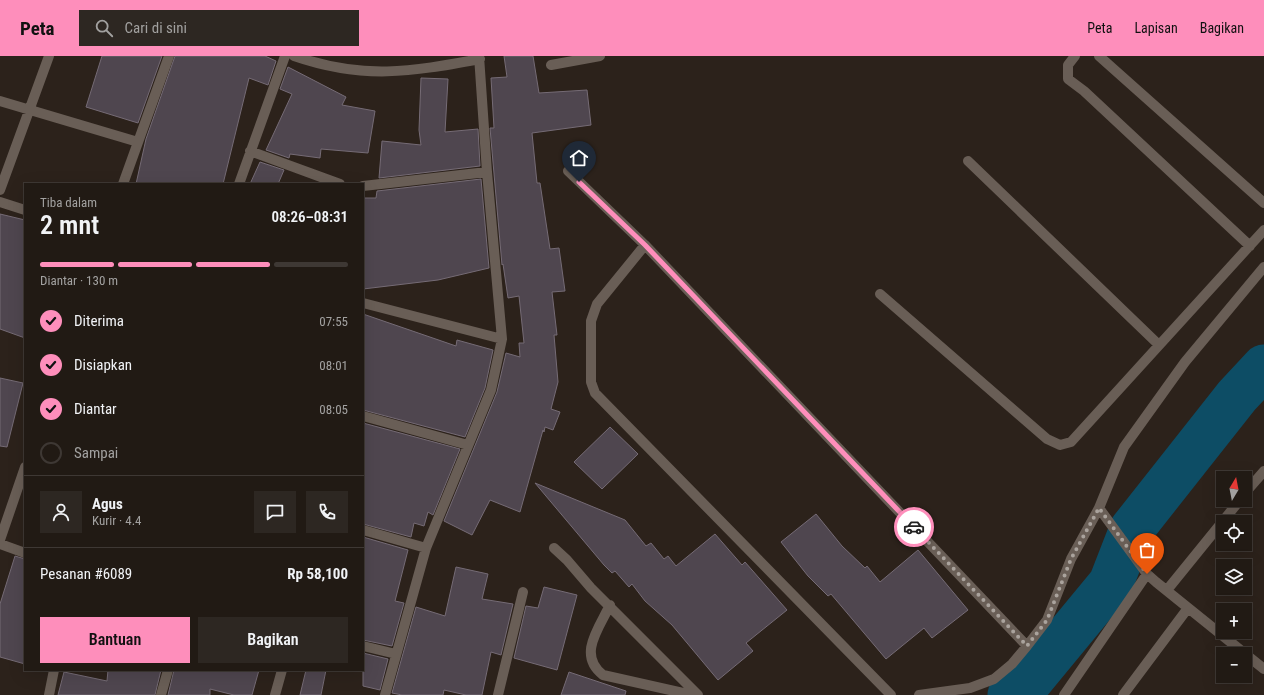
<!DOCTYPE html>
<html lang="id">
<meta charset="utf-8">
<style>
:root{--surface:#211a14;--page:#2d2722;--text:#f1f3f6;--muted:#a2a1a0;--line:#3e3834;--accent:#fe8ebb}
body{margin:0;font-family:"Roboto Condensed",sans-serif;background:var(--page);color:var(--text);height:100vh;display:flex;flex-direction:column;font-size:15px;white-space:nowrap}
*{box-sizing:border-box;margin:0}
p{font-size:13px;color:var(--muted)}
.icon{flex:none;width:22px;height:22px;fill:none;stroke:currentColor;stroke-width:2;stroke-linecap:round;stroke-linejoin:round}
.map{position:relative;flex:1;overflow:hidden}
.side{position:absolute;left:24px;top:127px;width:340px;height:488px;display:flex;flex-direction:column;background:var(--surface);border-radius:0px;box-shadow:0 4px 16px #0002,0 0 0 1px var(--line)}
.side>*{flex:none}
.needle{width:26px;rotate:10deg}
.buttons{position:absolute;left:1216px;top:415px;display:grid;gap:8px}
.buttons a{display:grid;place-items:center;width:36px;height:36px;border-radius:0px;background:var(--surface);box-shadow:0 4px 16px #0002,0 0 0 1px var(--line);font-size:20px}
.pin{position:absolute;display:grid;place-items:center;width:34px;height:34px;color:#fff;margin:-41px -17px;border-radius:50% 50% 50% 0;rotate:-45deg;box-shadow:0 0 4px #0007}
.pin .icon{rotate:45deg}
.courier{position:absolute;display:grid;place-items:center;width:40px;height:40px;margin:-20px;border:3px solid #fe8ebb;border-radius:50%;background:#fff;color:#222;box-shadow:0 1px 5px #0007}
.overview em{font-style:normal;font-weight:600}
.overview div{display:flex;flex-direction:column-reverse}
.overview{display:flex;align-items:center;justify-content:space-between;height:68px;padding:0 16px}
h1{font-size:26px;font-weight:600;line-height:30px}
.bar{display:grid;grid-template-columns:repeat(4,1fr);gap:6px 4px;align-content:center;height:48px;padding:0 16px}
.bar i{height:5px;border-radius:3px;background:var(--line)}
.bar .current{background:var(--accent)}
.bar p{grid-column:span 4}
.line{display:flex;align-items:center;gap:10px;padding:0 16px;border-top:1px solid var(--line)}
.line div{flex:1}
.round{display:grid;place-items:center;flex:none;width:42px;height:42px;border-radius:0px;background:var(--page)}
ol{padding:0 16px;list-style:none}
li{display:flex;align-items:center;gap:12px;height:44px}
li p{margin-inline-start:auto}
li .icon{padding:4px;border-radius:50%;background:var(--accent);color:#111;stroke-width:4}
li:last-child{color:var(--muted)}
li i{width:22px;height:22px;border:2px solid var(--line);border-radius:50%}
.action{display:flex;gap:8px;margin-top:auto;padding:8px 16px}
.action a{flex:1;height:46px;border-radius:0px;background:var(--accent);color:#111;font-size:16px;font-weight:600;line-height:46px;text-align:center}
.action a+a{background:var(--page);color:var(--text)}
header{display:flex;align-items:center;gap:24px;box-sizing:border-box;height:56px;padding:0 20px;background:var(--accent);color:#111}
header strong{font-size:19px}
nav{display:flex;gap:22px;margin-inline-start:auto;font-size:14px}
.search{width:280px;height:36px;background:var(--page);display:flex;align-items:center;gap:10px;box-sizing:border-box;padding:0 14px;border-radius:0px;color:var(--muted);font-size:15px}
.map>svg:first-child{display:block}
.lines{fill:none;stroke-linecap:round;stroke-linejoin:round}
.river{stroke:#0d4d65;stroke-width:45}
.building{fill:#4f464f;stroke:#756b75}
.minor{stroke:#695e56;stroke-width:10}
.done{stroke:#aaa39d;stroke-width:4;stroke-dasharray:0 7.2}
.route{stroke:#fe8ebb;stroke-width:5}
</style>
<header>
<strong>Peta</strong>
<div class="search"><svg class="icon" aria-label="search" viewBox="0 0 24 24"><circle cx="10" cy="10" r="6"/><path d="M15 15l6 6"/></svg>Cari di sini</div>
<nav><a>Peta</a><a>Lapisan</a><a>Bagikan</a></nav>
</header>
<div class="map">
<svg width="1264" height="639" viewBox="0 0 1264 639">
<rect width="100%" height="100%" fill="#2c221b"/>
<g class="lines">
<path class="river" d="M1010,639L1031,624L1111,527L1132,473L1237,340L1264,311"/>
</g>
<path class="building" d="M102,0H162L138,67L86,51Z
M175,0H265L276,5L268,29L249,22L223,128H136L146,83Z
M504,0H533L539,37L587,34L591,69L532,77L537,127H540L550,193L559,192L565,235L552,236L557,279H554L558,326L551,353L560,356L553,374L545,371L544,376L543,374L520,456L490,444L472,479L444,465L497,336L506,297L520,301L519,287H524L519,240L508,242L503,208L502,209L490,72H494L491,22L507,21Z
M288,11L346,41L342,49L375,55L368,97L321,93L320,102L290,98L289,102L266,94L292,38L280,33Z
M421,22L448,23L445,76L478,73L480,110L379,122L382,85L421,89L419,74Z
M260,106L284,114L278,128H250Z
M481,123L489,212L438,224L363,233V142H376L377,135Z
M0,158L25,164V282L0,273Z
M363,258L456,290L457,284L493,294L485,332L465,381L363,354Z
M0,322L23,327L7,391L0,390Z
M363,367L460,393L433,459L428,456L424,470L414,467L411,481L363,468Z
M610,371L638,398L602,433L574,406Z
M535,427L625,464L646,490L651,487L664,503L668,500L676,510L715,478L742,509L745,506L787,554L746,587L753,595L718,624L672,569L645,545L632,528L629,531L615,515L612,517L604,509Z
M816,458L842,490L865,512L867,510L880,526L918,494L968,554L932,582L924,572L886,603L831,538L828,540L808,520L781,486Z
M363,481L408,494L395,545L404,547L392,590L363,584Z
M15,500L25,503V608L0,601V548Z
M456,511L488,518L482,543L513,548L501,599L491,596L482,639H466L444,634L443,639H402L392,637L416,551L445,560Z
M544,531L577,539L557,614L514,602L526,550L538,552Z
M363,597L388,603L380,634L363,630Z
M108,614H161L155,639H58L64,616L107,625Z
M174,614H259L252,639H234L210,633V639H168Z
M306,614H326L321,639H300Z
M569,616L626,635L625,639H561Z"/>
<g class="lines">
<path class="minor" d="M294,0C364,24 410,16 480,3
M1075,0L1068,9V23L1084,35L1250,190
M1099,0L1264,147
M551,9L600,0
M0,45L138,86
M250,95L340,128
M968,105L1159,289
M568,115L645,189L1027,590
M123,128L169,0
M239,128L285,0
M363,130L487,116
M0,134L49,0
M0,146L25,154
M645,189L597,248L591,265V326L595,337L891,639
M880,238L1047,383L1060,389L1071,386L1264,174
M363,247L502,283
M363,360L468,389
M1245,437L1264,415
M1099,452L1147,518L1156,526L1264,613
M363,474L426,492
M0,484L25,411
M0,488L25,497
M554,492L567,504L591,532L698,639
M1167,534L1240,444
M610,549C599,572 577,599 603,619L692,639
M363,590L396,598
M49,639L54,614
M161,639L168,614
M275,639L282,614
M385,639L426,492L491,334L502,283L487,116L479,0
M498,639L523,536
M919,639L970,632L994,623L1012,608L1027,590L1047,564L1071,503L1099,452L1124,391L1185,306L1264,211
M1064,639L1147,518
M1123,639L1188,552"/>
</g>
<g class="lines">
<path class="done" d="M914,471L1027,590L1047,564L1071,503L1099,452L1147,518"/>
<path class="route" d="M579,126L645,189L914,471"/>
</g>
</svg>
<div class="buttons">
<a><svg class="needle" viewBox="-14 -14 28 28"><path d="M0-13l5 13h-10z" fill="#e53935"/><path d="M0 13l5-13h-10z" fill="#a2a1a0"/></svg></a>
<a><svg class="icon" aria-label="locate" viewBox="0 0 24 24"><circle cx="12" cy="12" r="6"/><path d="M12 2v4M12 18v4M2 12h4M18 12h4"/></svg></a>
<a><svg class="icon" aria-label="layers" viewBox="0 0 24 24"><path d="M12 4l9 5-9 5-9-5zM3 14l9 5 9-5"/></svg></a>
<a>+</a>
<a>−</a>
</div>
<div class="pin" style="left:1147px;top:518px;background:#ea580c"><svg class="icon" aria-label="bag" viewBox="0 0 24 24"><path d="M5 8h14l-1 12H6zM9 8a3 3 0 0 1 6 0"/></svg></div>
<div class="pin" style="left:579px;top:126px;background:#1f2937"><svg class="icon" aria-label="home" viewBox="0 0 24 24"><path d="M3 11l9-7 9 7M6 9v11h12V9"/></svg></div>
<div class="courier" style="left:914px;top:471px"><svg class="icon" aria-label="car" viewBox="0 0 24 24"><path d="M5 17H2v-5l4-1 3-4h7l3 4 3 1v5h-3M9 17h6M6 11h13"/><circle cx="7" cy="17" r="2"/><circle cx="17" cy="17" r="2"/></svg></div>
<section class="side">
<div class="overview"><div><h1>2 mnt</h1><p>Tiba dalam</p></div><em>08:26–08:31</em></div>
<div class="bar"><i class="current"></i><i class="current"></i><i class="current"></i><i></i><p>Diantar · 130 m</p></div>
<ol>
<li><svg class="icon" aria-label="check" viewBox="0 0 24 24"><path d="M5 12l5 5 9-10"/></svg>Diterima<p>07:55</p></li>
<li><svg class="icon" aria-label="check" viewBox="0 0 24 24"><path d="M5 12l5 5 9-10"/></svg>Disiapkan<p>08:01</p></li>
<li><svg class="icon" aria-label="check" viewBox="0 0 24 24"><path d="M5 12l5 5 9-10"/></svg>Diantar<p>08:05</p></li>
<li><i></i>Sampai</li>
</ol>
<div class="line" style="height:72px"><a class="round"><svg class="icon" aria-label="person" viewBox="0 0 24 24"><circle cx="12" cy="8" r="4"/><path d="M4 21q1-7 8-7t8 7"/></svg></a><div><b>Agus</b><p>Kurir · 4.4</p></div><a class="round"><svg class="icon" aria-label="chat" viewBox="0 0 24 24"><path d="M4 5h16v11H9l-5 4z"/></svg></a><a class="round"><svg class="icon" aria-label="phone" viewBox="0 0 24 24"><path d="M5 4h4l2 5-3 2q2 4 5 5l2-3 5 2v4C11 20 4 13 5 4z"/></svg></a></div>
<div class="line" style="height:52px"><div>Pesanan #6089</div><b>Rp 58,100</b></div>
<div class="action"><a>Bantuan</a><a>Bagikan</a></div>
</section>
</div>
